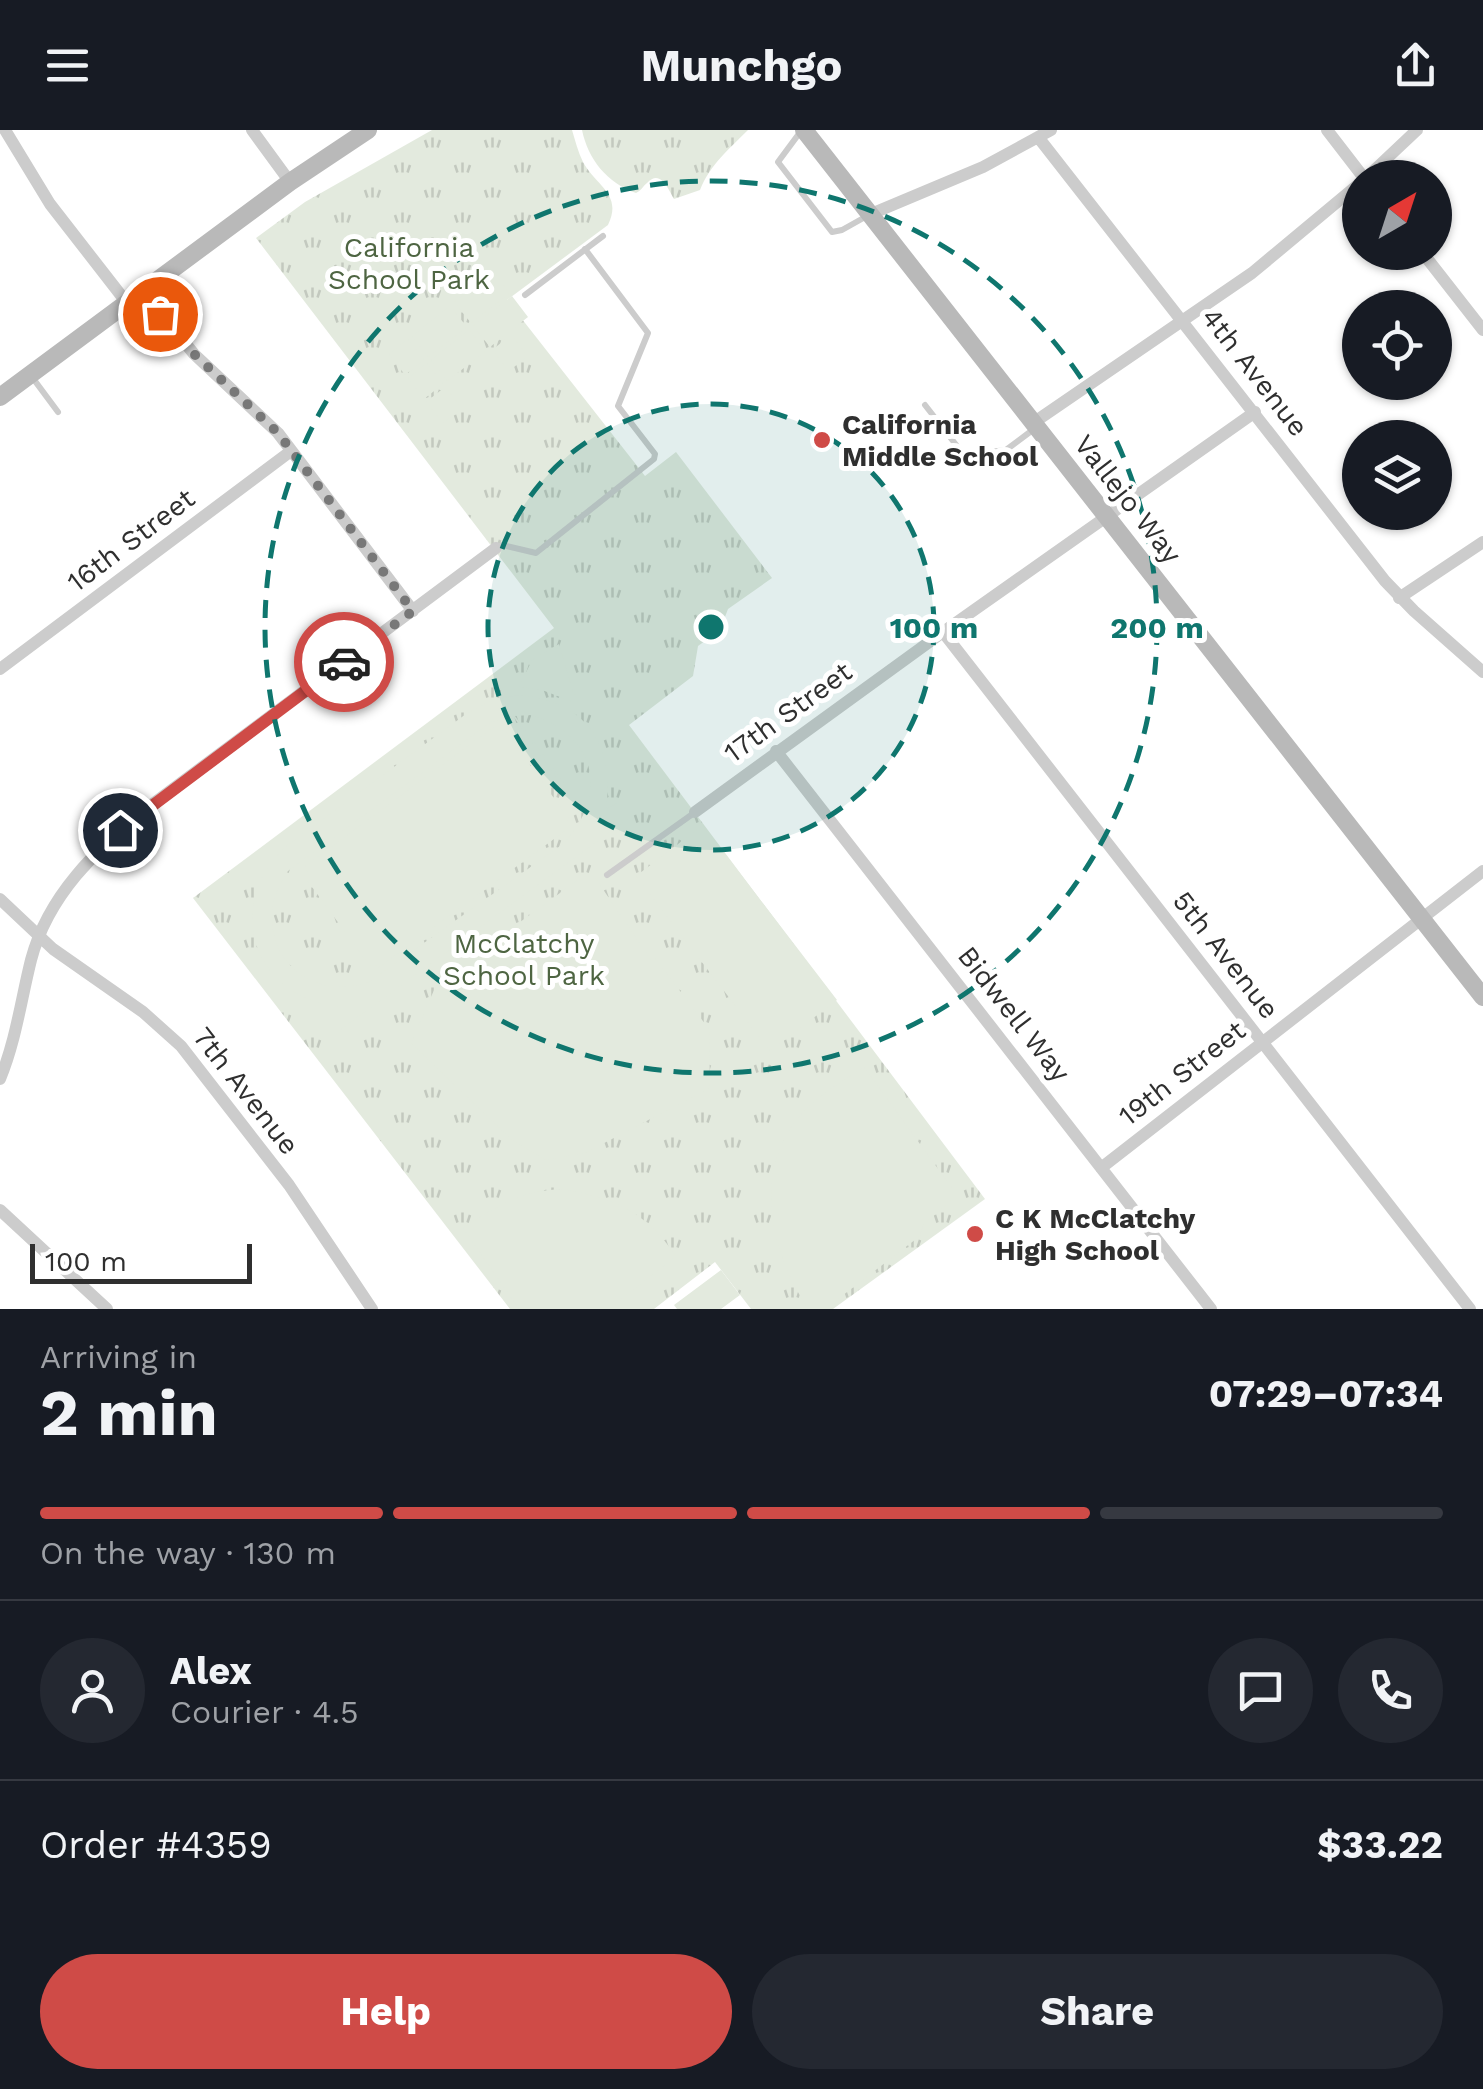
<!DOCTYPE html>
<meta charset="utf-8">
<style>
:root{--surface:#171b24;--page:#242831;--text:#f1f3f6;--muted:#9ea1a6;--line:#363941;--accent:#cf4b47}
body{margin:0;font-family:"Work Sans",sans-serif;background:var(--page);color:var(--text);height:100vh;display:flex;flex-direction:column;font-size:38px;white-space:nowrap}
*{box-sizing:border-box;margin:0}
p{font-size:32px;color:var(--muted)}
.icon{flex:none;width:55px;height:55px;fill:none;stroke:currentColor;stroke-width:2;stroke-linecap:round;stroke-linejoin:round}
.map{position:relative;height:1179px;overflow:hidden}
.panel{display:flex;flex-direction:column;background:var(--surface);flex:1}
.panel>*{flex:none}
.needle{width:65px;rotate:39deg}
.buttons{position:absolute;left:1342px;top:30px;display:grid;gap:20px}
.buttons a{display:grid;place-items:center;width:110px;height:110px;border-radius:50%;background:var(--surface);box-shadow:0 2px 8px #0004;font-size:50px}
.scale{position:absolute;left:30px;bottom:25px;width:222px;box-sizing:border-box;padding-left:10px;border:5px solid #2f2f2f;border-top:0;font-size:28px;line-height:35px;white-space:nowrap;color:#2f2f2f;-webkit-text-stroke:8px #fff;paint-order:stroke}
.pin{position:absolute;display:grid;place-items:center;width:85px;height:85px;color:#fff;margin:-42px;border:5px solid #fff;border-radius:50%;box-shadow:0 2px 10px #0007}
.courier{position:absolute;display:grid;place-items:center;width:100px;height:100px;margin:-50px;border:8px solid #cf4b47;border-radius:50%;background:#fff;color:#222;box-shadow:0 2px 12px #0007}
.headline em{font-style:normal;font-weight:700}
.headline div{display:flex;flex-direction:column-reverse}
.headline{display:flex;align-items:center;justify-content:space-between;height:170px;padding:0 40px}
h1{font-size:65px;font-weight:700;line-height:75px}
.bar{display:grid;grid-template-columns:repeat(4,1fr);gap:15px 10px;align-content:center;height:120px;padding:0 40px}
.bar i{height:12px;border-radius:8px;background:var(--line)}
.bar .on{background:var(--accent)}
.bar p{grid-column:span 4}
.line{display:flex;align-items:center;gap:25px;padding:0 40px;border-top:2px solid var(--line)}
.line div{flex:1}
.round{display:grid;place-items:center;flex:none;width:105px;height:105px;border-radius:52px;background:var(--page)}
.primary-button{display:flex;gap:20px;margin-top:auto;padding:20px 40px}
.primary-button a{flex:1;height:115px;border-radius:60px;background:var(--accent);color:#fff;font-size:40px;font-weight:700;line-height:115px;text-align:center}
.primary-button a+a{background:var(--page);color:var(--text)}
header{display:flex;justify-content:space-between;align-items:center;height:130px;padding:0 40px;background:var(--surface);font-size:45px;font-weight:700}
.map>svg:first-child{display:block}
.grass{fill:url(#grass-tufts)}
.garden{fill:#e3eade;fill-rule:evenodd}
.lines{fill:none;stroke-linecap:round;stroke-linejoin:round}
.lane{stroke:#ccc;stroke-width:6}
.street{stroke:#ccc;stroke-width:12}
.secondary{stroke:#b9b9b9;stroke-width:18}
.done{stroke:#787878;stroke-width:10;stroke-dasharray:0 18}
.route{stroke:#cf4b47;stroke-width:12}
.ring{fill:none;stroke:#0f766e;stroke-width:5;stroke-dasharray:18 12}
.poi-dot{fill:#cf4b47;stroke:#fff;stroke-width:4}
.labels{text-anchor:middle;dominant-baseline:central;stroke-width:10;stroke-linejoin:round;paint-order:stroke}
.park-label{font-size:28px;fill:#4e6542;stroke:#fff}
.street-label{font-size:28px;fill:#2f2f2f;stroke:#fff}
.poi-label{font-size:28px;font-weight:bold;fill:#2f2f2f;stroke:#fff;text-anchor:start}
.centre{fill:#0f766e;stroke:#fff;stroke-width:5}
.ring-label{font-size:30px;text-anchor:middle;font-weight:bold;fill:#0f766e;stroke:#fff;stroke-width:10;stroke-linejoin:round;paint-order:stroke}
</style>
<header><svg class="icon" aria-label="menu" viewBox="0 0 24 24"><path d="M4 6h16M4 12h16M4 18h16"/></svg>Munchgo<svg class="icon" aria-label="share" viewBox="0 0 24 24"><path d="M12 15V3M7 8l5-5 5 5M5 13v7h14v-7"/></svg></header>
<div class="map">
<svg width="1483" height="1179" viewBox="0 0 1483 1179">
<defs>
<pattern id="grass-tufts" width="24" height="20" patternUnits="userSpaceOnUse" patternTransform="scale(2.5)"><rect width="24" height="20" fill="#e3eade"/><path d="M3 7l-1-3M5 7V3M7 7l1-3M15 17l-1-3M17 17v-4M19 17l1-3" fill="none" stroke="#c3c9bf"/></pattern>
</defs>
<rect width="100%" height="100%" fill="#fff"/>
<path class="grass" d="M432,0H572C575,10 578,22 583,32C596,56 623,64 608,95L507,170L645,346L676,322L772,448L728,479L720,500L698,516L693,546L629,595L985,1069L833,1179H751L715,1132L654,1179H510L193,768L554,498L256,108L305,72Z
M582,0H748C729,19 710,35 700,60L674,69C669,61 661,38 647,53C643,56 641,61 636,63C607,53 588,29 582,0Z"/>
<path class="garden" d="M493,142L510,163L471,193L454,172Z
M512,166L528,187L490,217L473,196Z
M450,176L467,197L428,227L412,206Z
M469,200L486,221L447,251L431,230Z
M511,205L528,226L509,241L492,220Z
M408,209L424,230L405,245L389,224Z
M427,233L443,254L424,269L408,248Z
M445,257L462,278L443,293L426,272Z
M559,514L573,562L577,567L573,572L542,560L519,557L532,530Z
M519,565C587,571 615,615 606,679L617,673L629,688L340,900L328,885L338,877C253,866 223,776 285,717L466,584L492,570ZM531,585C597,604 609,666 563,714L369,852C297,877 244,802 288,741L491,592L513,586L570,666L572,664L515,586Z
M495,596L499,602L504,599L569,689L566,692L569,698L378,838L374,833L370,836L304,746L308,743L304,737Z
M703,695L837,870L770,921L636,746Z
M582,747L596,749L651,830L655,828L709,899L710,958L585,1023L546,1030L512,1010L411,913L441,844L501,799L505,803Z
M864,937L952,1058L951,1070L923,1095L920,1106L825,1179H808C769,1119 750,1035 807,978C823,962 845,950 864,937Z
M563,1059C616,1069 645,1081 676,1126L609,1179H519L463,1098C496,1076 522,1060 563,1059Z
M721,1140L740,1165L721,1179H677L674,1175Z"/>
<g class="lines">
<path class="lane" d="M801,1L778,32L832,102L842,100L867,86
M525,165L603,106
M32,247L58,282
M925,275L971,334L990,322L1006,320L1034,299
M497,417L502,415L536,423L654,329L655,324L618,276L648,203L585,119
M607,745L694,683"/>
<path class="street" d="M5,0L50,74L127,173
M252,0L290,52
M1327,0L1364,48
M1038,7L1385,451L1414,481L1483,542
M1366,48L1417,0
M871,84L983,37L1051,0
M1422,122L1483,200
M143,161L194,224L278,303L413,481
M1033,293L1252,143L1360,53
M1399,468L1483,412
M943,502L1470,1179
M0,539L291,321
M776,621L1211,1179
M695,682L943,502L1255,282
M0,769L53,819L143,882L181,916L289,1055L372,1179
M0,949C16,910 21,870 31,830C48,765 96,720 146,679L496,418
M1101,1038L1483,741
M0,1080L107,1179"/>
<path class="secondary" d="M804,0L1483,867
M0,267L290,52L368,0"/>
</g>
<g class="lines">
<path class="done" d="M160,184L194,224L278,303L413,481L344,532"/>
<path class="route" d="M120,700L344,532"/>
</g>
<circle cx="711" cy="497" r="223" fill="#0f766e" fill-opacity=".12"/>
<g class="ring">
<circle cx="711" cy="497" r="223"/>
<circle cx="711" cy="497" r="446"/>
</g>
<g class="poi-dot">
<circle cx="822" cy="310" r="10"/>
<circle cx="975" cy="1104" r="10"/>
</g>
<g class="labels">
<g class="park-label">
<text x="409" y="117">California<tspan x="409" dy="32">School Park</tspan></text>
<text x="524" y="813">McClatchy<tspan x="524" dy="32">School Park</tspan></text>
</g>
<g class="street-label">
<text transform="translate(1255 242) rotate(52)">4th Avenue</text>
<text transform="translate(1128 369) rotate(52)">Vallejo Way</text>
<text transform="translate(131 410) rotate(-37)">16th Street</text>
<text transform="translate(788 582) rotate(-36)">17th Street</text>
<text transform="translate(1226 825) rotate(52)">5th Avenue</text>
<text transform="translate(1014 884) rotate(52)">Bidwell Way</text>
<text transform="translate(1182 943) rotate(-38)">19th Street</text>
<text transform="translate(246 961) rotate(52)">7th Avenue</text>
</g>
<g class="poi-label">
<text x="842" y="294">California<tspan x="842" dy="32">Middle School</tspan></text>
<text x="995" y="1088">C K McClatchy<tspan x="995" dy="32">High School</tspan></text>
</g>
</g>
<circle cx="711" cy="497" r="15" class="centre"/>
<g class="ring-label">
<text x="934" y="508">100 m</text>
<text x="1157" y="508">200 m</text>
</g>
</svg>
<div class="buttons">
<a><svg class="needle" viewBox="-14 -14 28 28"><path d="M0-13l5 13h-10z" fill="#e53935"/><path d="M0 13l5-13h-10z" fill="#9ea1a6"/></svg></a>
<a><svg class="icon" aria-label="locate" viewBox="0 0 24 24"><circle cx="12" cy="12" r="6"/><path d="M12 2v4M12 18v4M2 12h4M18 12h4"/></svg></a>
<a><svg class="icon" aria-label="layers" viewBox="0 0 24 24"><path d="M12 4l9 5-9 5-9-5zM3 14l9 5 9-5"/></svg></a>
</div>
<div class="scale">100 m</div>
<div class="pin" style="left:160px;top:184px;background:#ea580c"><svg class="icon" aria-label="bag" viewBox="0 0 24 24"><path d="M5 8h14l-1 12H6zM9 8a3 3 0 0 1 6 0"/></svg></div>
<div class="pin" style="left:120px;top:700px;background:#1f2937"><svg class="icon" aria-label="home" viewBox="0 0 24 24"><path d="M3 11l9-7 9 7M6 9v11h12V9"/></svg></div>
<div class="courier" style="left:344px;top:532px"><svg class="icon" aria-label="car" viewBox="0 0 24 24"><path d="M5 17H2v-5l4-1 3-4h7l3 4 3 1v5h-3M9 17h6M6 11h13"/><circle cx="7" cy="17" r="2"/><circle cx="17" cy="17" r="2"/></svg></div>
</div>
<section class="panel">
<div class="headline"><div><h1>2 min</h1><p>Arriving in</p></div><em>07:29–07:34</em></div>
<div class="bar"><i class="on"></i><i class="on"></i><i class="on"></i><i></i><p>On the way · 130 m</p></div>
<div class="line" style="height:180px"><a class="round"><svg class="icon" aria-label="person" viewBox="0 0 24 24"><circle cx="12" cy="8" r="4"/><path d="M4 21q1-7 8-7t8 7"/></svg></a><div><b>Alex</b><p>Courier · 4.5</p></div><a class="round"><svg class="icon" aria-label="chat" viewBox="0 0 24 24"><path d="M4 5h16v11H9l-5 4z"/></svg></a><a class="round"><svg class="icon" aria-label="phone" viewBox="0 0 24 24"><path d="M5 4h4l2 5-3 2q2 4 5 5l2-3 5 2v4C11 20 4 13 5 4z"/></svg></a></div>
<div class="line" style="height:130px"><div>Order #4359</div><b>$33.22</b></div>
<div class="primary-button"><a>Help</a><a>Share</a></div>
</section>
